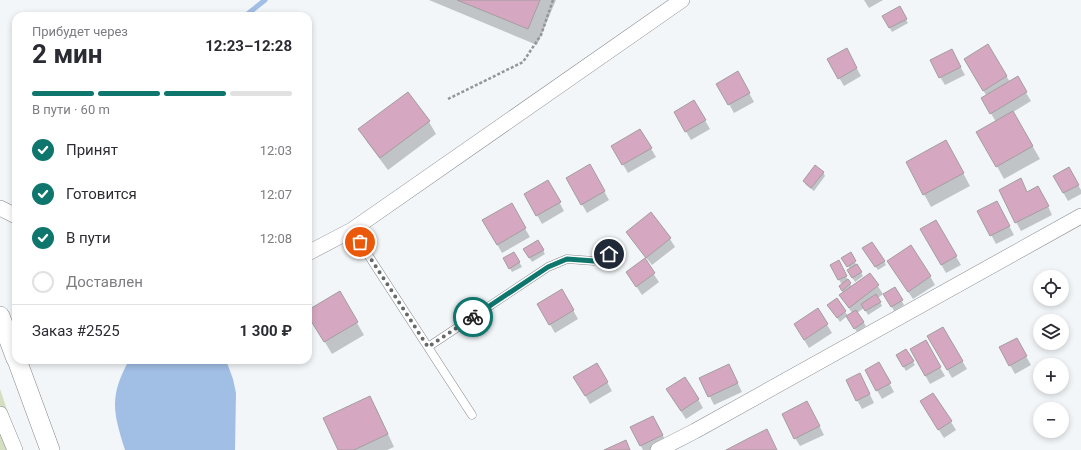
<!DOCTYPE html>
<html lang="ru">
<meta charset="utf-8">
<style>
:root{--surface:#fff;--page:#f7f7f7;--text:#2b2b33;--muted:#7c7c81;--line:#e1e1e2;--accent:#0f766e}
body{margin:0;font-family:Roboto,sans-serif;background:var(--page);color:var(--text);height:100vh;display:flex;flex-direction:column;font-size:15px;white-space:nowrap}
*{box-sizing:border-box;margin:0}
p{font-size:13px;color:var(--muted)}
.icon{flex:none;width:22px;height:22px;fill:none;stroke:currentColor;stroke-width:2;stroke-linecap:round;stroke-linejoin:round}
.map{position:relative;flex:1;overflow:hidden}
.panel{position:absolute;left:12px;top:12px;width:300px;height:352px;display:flex;flex-direction:column;background:var(--surface);border-radius:12px;box-shadow:0 2px 6px #0003}
.panel>*{flex:none}
.fabs{position:absolute;left:1033px;top:270px;display:grid;gap:8px}
.fabs a{display:grid;place-items:center;width:36px;height:36px;border-radius:50%;background:var(--surface);box-shadow:0 2px 6px #0003;font-size:20px}
.pin{position:absolute;display:grid;place-items:center;width:34px;height:34px;color:#fff;margin:-17px;border:2px solid #fff;border-radius:50%;box-shadow:0 1px 4px #0007}
.courier{position:absolute;display:grid;place-items:center;width:40px;height:40px;margin:-20px;border:3px solid #0f766e;border-radius:50%;background:#fff;color:#222;box-shadow:0 1px 5px #0007}
.summary em{font-style:normal;font-weight:700}
.summary div{display:flex;flex-direction:column-reverse}
.summary{display:flex;align-items:center;justify-content:space-between;height:68px;padding:0 20px}
h1{font-size:26px;font-weight:700;line-height:30px}
.bar{display:grid;grid-template-columns:repeat(4,1fr);gap:6px 4px;align-content:center;height:48px;padding:0 20px}
.bar i{height:5px;border-radius:3px;background:var(--line)}
.bar .active{background:var(--accent)}
.bar p{grid-column:span 4}
.line{display:flex;align-items:center;gap:10px;padding:0 20px;border-top:1px solid var(--line)}
.line div{flex:1}
ol{padding:0 20px;list-style:none}
li{display:flex;align-items:center;gap:12px;height:44px}
li p{margin-inline-start:auto}
li .icon{padding:4px;border-radius:50%;background:var(--accent);color:#fff;stroke-width:4}
li:last-child{color:var(--muted)}
li i{width:22px;height:22px;border:2px solid var(--line);border-radius:50%}
.map>svg:first-child{display:block}
.green{fill:#d4dec1}
.water{fill:#a1bee5}
.shadow{fill:#0003}
.lines{fill:none;stroke-linecap:round;stroke-linejoin:round}
.stream{stroke:#a1bee5;stroke-width:5}
.building{fill:#d5a7c1;stroke:#a39ea1}
.service-casing{stroke:#85888b;stroke-width:9}
.minor-casing{stroke:#85888b;stroke-width:16}
.tertiary-casing{stroke:#85888b;stroke-width:20}
.path{stroke:#939698;stroke-width:2.5;stroke-dasharray:3 2;stroke-linecap:butt}
.service{stroke:#fff;stroke-width:8}
.minor{stroke:#fff;stroke-width:15}
.tertiary{stroke:#fff;stroke-width:19}
.done{stroke:#666869;stroke-width:4;stroke-dasharray:0 7.2}
.route{stroke:#0f766e;stroke-width:5}
</style>
<div class="map">
<svg width="1081" height="450" viewBox="0 0 1081 450">
<rect width="100%" height="100%" fill="#f2f6f9"/>
<path class="green" d="M0,389L21,450H0Z"/>
<path class="water" d="M129,360H226L233,379L236,393L235,450H125C113,412 109,397 129,360Z"/>
<path class="shadow" d="M429,0H556L537,45Z
M864,0H883L869,8Z
M899,8L908,23L892,32L884,17Z
M988,46L1010,82L1017,78L1031,101L1013,112L1040,159L1004,179L978,132L996,122L982,98L986,95L965,60Z
M846,49L861,76L844,86L828,59Z
M956,59L965,75L945,85L940,77Z
M738,73L754,102L734,113L718,84Z
M408,94L429,122L436,134L388,170L367,142L360,130Z
M694,102L710,129L691,140L675,113Z
M640,130L656,157L628,173L612,146Z
M953,154L970,186L931,207L924,194Z
M590,166L609,200L587,213L567,178Z
M1068,168L1081,190V194L1068,201L1054,176Z
M823,172L825,176L814,191L806,185L804,181Z
M548,181L564,211L542,224L525,194Z
M1027,193L1043,195L1052,215L1021,231L1016,222Z
M511,205L530,237L502,253L484,221Z
M1001,211L1014,235L996,244L979,212Z
M651,213L670,239L675,247L652,265L632,240L627,232Z
M935,221L961,265L946,273L921,229Z
M538,241L545,254L532,262L524,249Z
M514,253L522,267L512,272L505,259Z
M866,253L884,261L886,265L878,270Z
M850,254L863,276L855,282L850,274V269L843,258Z
M644,260L659,282L642,295L632,280Z
M838,262L848,280L852,287L870,274L883,294L878,298L882,306L868,315L864,308L857,313L866,326L857,332L847,316L840,322L831,309L837,300L848,316L852,313L841,296L844,293L842,291V285L831,265Z
M893,269L930,276L935,285L913,299Z
M895,289L904,305L894,311L885,294Z
M562,290L578,319L555,333L538,304Z
M339,292L364,335L332,354L308,314V311Z
M818,310L832,333L809,348L800,333Z
M943,328L967,369L952,378L929,337Z
M1016,339L1031,365L1015,374L1000,348Z
M925,342L945,376L930,384L911,350Z
M906,350L915,365L906,371L897,356Z
M597,364L612,391L590,404L575,377Z
M879,364L894,392L882,399L866,371Z
M729,365L742,392L714,405L701,379Z
M860,374L874,403L862,409L857,400Z
M370,398L377,410L394,447L387,450H340Z
M672,398L698,399L703,408L686,419Z
M926,410L951,422L956,430L944,438Z
M812,411L824,435L800,446L795,438Z
M658,425L667,444L654,450H643L632,428Z"/>
<g class="lines">
<path class="stream" d="M245,16L265,0"/>
</g>
<path class="building" d="M457,0H540L528,29Z
M900,6L907,19L889,28L882,16Z
M988,44L1007,76L983,91L964,59Z
M847,48L857,68L838,79L827,59Z
M952,49L961,67L939,78L930,60Z
M738,71L750,93L728,105L716,84Z
M1018,76L1027,92L990,114L981,98Z
M408,92L430,121L380,158L358,129Z
M694,100L706,120L685,132L674,112Z
M1013,111L1033,146L996,167L976,132Z
M640,129L652,148L622,165L611,146Z
M946,140L964,173L923,195L906,162Z
M590,164L605,191L581,205L566,178Z
M815,165L824,172L811,188L803,181Z
M1069,167L1079,185L1063,193L1053,176Z
M1021,178L1027,192L1038,186L1049,206L1015,223L999,190Z
M548,180L561,202L536,216L524,194Z
M997,201L1010,226L990,236L977,211Z
M512,203L526,228L497,245L482,220Z
M651,212L671,238L646,258L626,232Z
M936,220L957,256L941,265L920,229Z
M538,240L544,250L529,258L523,249Z
M872,242L885,261L875,267L862,248Z
M911,245L931,276L908,292L887,261Z
M514,252L520,262L509,269L503,258Z
M851,252L856,261L847,267L841,258Z
M645,258L655,273L636,287L626,272Z
M839,260L847,276L838,280L830,265Z
M857,264L862,272L852,278L847,270Z
M870,273L879,285L849,308L839,295Z
M848,279L851,283L842,291L839,286Z
M895,287L903,300L891,307L883,294Z
M562,289L574,310L549,325L537,304Z
M340,291L358,322L324,342L308,316V310Z
M876,294L881,302L865,311L861,304Z
M837,298L846,311L837,318L827,305Z
M818,308L828,324L804,340L794,324Z
M856,310L864,322L854,329L846,316Z
M943,327L963,361L947,370L927,336Z
M1017,338L1027,356L1009,366L999,347Z
M926,340L941,367L925,376L910,349Z
M906,349L914,361L903,367L896,355Z
M879,362L891,383L876,391L865,370Z
M597,363L608,382L585,396L573,377Z
M729,364L738,383L708,397L699,378Z
M860,373L870,394L856,401L846,380Z
M685,377L699,399L681,411L666,389Z
M933,393L952,421L938,430L920,401Z
M370,396L388,434L354,450H338L323,418Z
M807,401L820,426L794,439L782,414Z
M653,416L663,435L640,446L630,427Z
M767,429L777,450H726L749,438Z
M626,440L630,450H604Z"/>
<g class="lines">
<g class="service-casing">
<path id="service" d="M352,230L472,415
M428,347L548,267L567,259L594,261L609,254"/>
</g>
<g class="minor-casing">
<path id="minor" d="M0,208L16,216
M308,253L352,230L682,0
M0,414L15,450
M658,450L695,431L1081,216"/>
</g>
<g class="tertiary-casing">
<path id="tertiary" d="M0,316L16,359
M17,360L50,450"/>
</g>
<path class="path" d="M448,99L523,62L541,35L553,0"/>
<use href="#service" class="service"/>
<use href="#minor" class="minor"/>
<use href="#tertiary" class="tertiary"/>
</g>
<g class="lines">
<path class="done" d="M360,242L428,347L473,317"/>
<path class="route" d="M473,317L548,267L567,259L594,261L609,254"/>
</g>
</svg>
<div class="fabs">
<a><svg class="icon" aria-label="locate" viewBox="0 0 24 24"><circle cx="12" cy="12" r="6"/><path d="M12 2v4M12 18v4M2 12h4M18 12h4"/></svg></a>
<a><svg class="icon" aria-label="layers" viewBox="0 0 24 24"><path d="M12 4l9 5-9 5-9-5zM3 14l9 5 9-5"/></svg></a>
<a>+</a>
<a>−</a>
</div>
<div class="pin" style="left:360px;top:242px;background:#ea580c"><svg class="icon" aria-label="bag" viewBox="0 0 24 24"><path d="M5 8h14l-1 12H6zM9 8a3 3 0 0 1 6 0"/></svg></div>
<div class="pin" style="left:609px;top:254px;background:#1f2937"><svg class="icon" aria-label="home" viewBox="0 0 24 24"><path d="M3 11l9-7 9 7M6 9v11h12V9"/></svg></div>
<div class="courier" style="left:473px;top:317px"><svg class="icon" aria-label="bike" viewBox="0 0 24 24"><circle cx="6" cy="16" r="4"/><circle cx="18" cy="16" r="4"/><path d="M6 16l4-8h5l3 8M10 8l3 8H6M13 5h3"/></svg></div>
<section class="panel">
<div class="summary"><div><h1>2 мин</h1><p>Прибудет через</p></div><em>12:23–12:28</em></div>
<div class="bar"><i class="active"></i><i class="active"></i><i class="active"></i><i></i><p>В пути · 60 m</p></div>
<ol>
<li><svg class="icon" aria-label="check" viewBox="0 0 24 24"><path d="M5 12l5 5 9-10"/></svg>Принят<p>12:03</p></li>
<li><svg class="icon" aria-label="check" viewBox="0 0 24 24"><path d="M5 12l5 5 9-10"/></svg>Готовится<p>12:07</p></li>
<li><svg class="icon" aria-label="check" viewBox="0 0 24 24"><path d="M5 12l5 5 9-10"/></svg>В пути<p>12:08</p></li>
<li><i></i>Доставлен</li>
</ol>
<div class="line" style="height:52px"><div>Заказ #2525</div><b>1 300 ₽</b></div>
</section>
</div>
